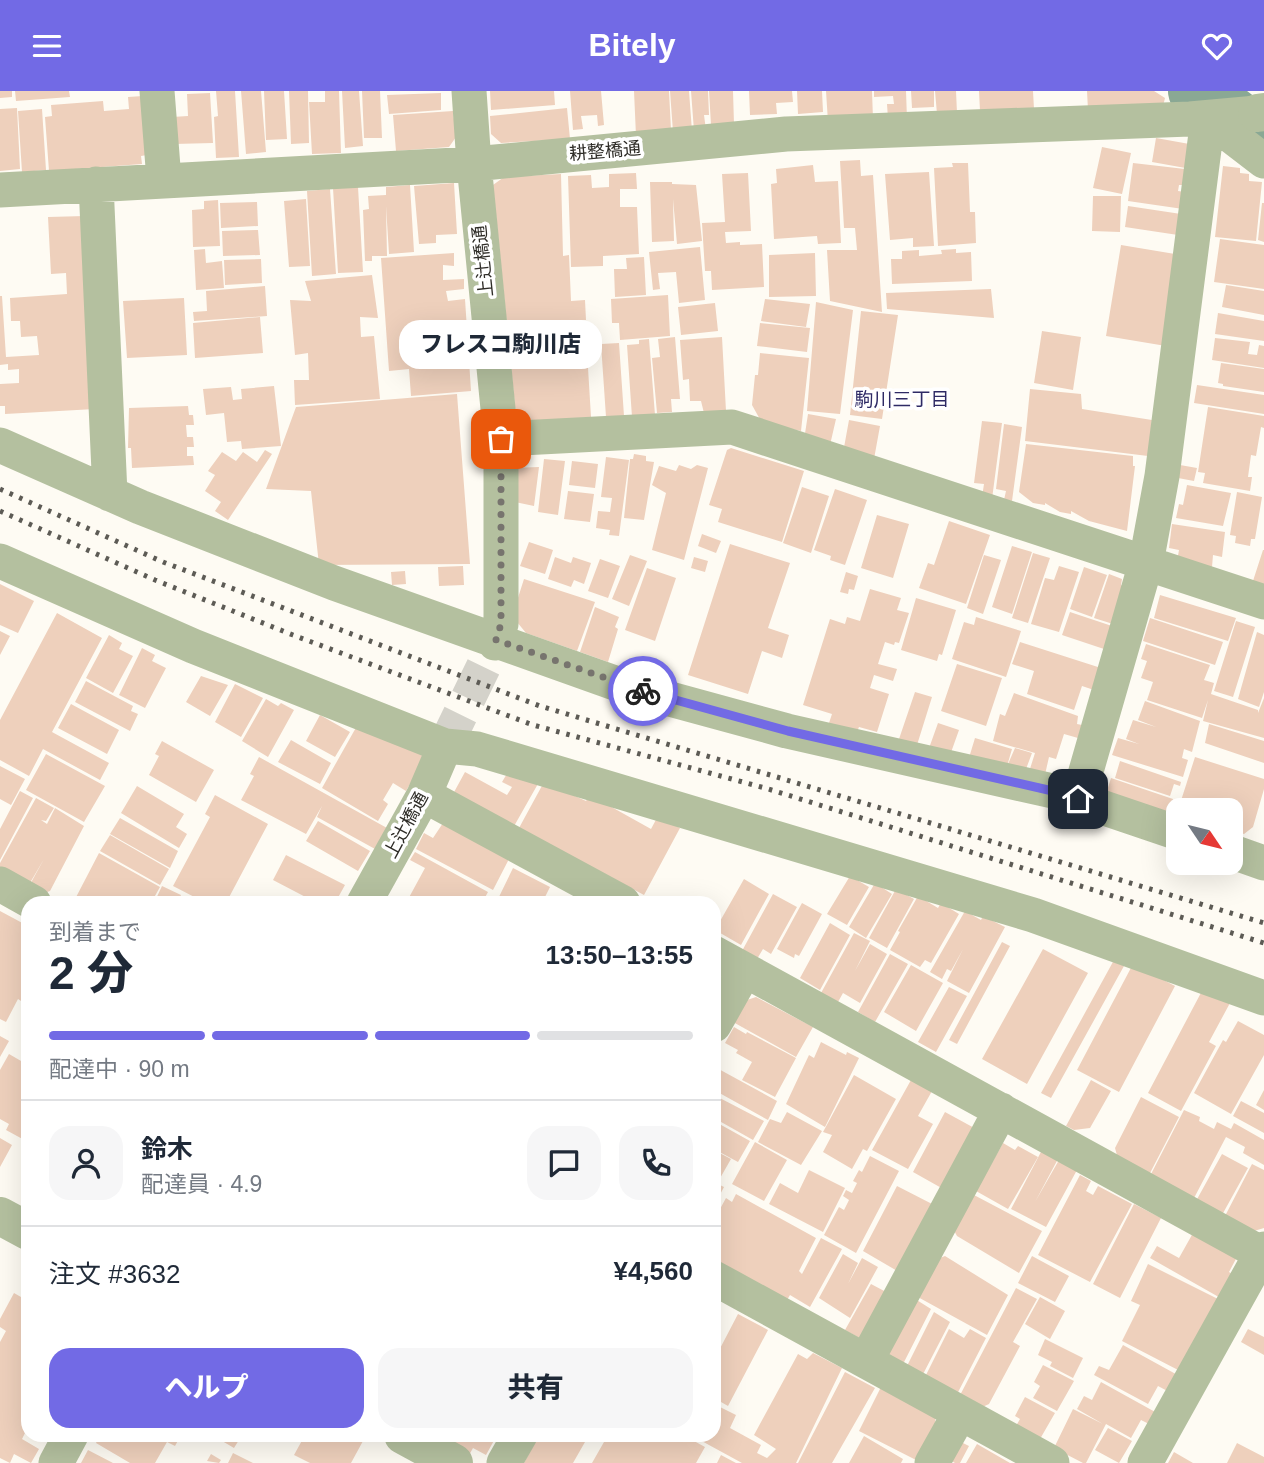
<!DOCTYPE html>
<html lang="ja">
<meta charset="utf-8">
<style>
:root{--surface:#fff;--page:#f6f6f7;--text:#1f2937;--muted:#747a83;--line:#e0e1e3;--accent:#726ae5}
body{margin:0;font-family:Arial,"Noto Sans JP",sans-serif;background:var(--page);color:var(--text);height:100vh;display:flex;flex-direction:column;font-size:26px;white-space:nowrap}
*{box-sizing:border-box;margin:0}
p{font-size:23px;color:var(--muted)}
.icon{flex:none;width:38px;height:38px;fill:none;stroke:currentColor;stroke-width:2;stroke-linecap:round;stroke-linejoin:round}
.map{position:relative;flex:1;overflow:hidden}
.details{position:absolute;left:21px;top:805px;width:700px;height:546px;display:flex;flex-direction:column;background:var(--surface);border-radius:21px;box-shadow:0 7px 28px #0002}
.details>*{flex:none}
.needle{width:46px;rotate:125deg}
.tools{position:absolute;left:1166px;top:707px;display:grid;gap:14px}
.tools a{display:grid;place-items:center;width:77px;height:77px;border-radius:14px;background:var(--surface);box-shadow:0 7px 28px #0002;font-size:35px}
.pin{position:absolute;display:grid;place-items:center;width:60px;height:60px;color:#fff;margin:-30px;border-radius:14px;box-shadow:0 4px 10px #0006}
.courier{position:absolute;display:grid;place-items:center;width:70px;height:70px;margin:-35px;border:5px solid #726ae5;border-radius:50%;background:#fff;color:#222;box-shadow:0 2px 9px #0007}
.bubble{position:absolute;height:49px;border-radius:21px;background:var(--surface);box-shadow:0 7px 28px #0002;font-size:23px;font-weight:800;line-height:49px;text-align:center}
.head em{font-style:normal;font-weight:800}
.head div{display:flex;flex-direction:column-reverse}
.head{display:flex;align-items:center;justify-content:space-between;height:119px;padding:0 28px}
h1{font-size:46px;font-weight:800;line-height:52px}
.bar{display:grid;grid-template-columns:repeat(4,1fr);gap:10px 7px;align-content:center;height:84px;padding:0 28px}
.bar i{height:9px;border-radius:5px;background:var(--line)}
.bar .current{background:var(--accent)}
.bar p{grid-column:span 4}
.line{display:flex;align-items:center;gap:18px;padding:0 28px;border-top:2px solid var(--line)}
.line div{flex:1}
.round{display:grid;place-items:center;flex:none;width:74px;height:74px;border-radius:21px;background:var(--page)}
.action{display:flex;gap:14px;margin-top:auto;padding:14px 28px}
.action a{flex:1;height:80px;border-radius:21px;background:var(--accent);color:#fff;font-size:28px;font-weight:800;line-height:80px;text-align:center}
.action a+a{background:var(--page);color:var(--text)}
header{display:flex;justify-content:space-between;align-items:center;height:91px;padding:0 28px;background:var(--accent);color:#fff;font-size:32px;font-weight:800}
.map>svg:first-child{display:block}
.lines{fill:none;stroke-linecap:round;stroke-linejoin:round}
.river{stroke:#8aa894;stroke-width:60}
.building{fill:#eed0bc}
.minor-tunnel{stroke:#d4d2ca;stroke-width:35;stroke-dasharray:35 18;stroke-linecap:butt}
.minor{stroke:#b4c09f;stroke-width:35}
.tertiary{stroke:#b4c09f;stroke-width:38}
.rail{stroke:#5d5b55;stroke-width:5;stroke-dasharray:3.5 7;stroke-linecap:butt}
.done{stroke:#77746e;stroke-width:7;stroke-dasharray:0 12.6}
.route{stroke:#726ae5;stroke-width:9}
.labels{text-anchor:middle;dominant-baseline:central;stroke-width:7;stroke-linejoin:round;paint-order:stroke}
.street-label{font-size:18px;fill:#2e2c27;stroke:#fff}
.neighbourhood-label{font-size:19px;fill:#2e2a65;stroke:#fff}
</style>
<header><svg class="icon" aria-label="menu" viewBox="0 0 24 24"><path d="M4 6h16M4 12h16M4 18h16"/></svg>Bitely<svg class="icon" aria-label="heart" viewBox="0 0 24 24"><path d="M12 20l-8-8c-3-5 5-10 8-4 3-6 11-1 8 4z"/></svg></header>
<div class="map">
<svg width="1264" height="1372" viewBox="0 0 1264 1372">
<rect width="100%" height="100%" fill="#fefbf3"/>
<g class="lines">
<path class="river" d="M1198,0L1264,51"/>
</g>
<path class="building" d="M0,0H12V6L0,7Z
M15,0H69L70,6L16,10Z
M216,0H235L239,66L216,67L214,26L218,25Z
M241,0H261L266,61L246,63Z
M264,0H284L287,48L266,49Z
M289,0H308L309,52L291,53Z
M325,0H339L341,62L312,63L309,11H325Z
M342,0H359L363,55L345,57Z
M362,0H380L382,47H364Z
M490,0H554L555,14L491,19Z
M570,0H601L604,34L598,35L597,24L581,25L583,38L573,39Z
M634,0H669L671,39L636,45Z
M670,0H689L692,40L673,41Z
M691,0H708L709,24H704L706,39L694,40Z
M709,0H733L734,33L711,34Z
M749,0H792L793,11L776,12L777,23L750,24Z
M797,0H822L823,21L798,23Z
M826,0H872L873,28L828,31Z
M874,0H906L907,28H888L887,13H894L893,5L874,6Z
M911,0H934V16L912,17Z
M935,0H956L957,22L937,23Z
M979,0H1033L1034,18L980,20Z
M1087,0H1154L1165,7L1163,15L1088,19Z
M210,2L213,52L174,53L172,26L188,25L187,3Z
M441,2V19L389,23L387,4Z
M143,5L147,64L141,65L142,73L49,80L45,26L52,25L51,14L103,10L104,20L129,18L128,6Z
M17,17L20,78L0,80V18Z
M567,17L570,48L501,52L491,43L490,25Z
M42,18L46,79L22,81L18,20Z
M453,20L456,46L449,56L396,60L393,24Z
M1156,47L1195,54L1191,78L1152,71Z
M1102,56L1131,62L1122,103L1093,97Z
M860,69L861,85L873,84L882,221L830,210L827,159H857L855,137H844L840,70Z
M952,72H968L970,121H975L976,152L938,155L934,77L953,76Z
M1133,72L1185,78L1183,94H1179L1178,100L1185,101L1183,118L1128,110Z
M813,74L815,91L838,90L841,152L818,153L817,145L774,148L771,93L777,92L776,78Z
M1223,75L1240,77V82L1249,83V90L1262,91L1256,150L1215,146Z
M929,81L934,155L913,156V147L890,149L885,83Z
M636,82L637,98H620V116H637L639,163L603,165V175L571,176L568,85L591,84L592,97L609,96V83Z
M748,82L751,140L725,141L726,152L740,151V154L762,153L764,196L712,199L711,180H705L702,132L725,131L722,83Z
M561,83L563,165L569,164L571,210L585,209L586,229H575L576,245L586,244L591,326L517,335L493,94L504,86Z
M650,91H672V93L696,94L702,150L677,153L673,108L674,150L652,151Z
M454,92L457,143L436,144V152L419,153L414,95Z
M410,94L414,161L389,163L386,115L387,165H372V170H365L363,119L369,118L368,105L386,104V96Z
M358,96L363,181L338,182L333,97Z
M330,98L336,183L312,185L307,100Z
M1093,105H1121L1120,141L1092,140Z
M306,108L310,175L289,176L284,110Z
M218,109L220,155L193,156L192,119L204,118V110Z
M257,111L258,135L221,137L220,112Z
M1262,112H1264V151L1258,149Z
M1128,115L1181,123L1178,144L1125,136Z
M85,125L95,318L5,323V315H0V293L19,292V278L8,279V273L0,274V205H2L6,266L39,264L37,245L21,246L20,230H11L10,207L67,203L66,182L51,183L48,126Z
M258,139L260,164L223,165L222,140Z
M1220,148L1264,154V198L1214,191Z
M1121,154L1181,164L1166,255L1106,245Z
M700,156L705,209L679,212L676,181L658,182L660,198L653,199L649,161Z
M205,158L206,172L222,170L224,197L196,199L194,159Z
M956,158V162L971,161L972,190L892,193L891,168H902V160L919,159V165L942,163L941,159Z
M454,162V175L443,174V189L464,188V198L446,200L448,210L465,208L471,300L411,305L409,278L389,280L381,167Z
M815,162L816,205L769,206V164Z
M644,166L646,204L615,206L614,178H627L626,167Z
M261,168L262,192L225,194L224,169Z
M372,184L378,227L360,226L361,246L374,245L380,308L295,314L294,289H309L308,262L295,264L290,209L311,210L305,190Z
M1226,194L1264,200V224L1222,216Z
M265,195L267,225L194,230L193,221L207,220L206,200Z
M991,198L994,227L887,218L886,202Z
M668,204L670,245L620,249L619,232H612L611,208Z
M184,207L187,264L127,267L123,210Z
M765,208L810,213L806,236L761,230Z
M816,211L853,219L840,323L807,320Z
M715,212L718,240L681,244L678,216Z
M861,220L898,224L882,328L850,324Z
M1218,222L1264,230V250L1215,243Z
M260,226L263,262L195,267L193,232Z
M760,232L810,237L807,261L757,255Z
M1042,240L1081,246L1073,299L1034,292Z
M675,246L680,308H671L672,321L657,322L652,267L660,266L658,248Z
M722,246L726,320L704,322L701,310H690L689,288L683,289L680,249Z
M1215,247L1250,251L1248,263L1257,264L1259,254L1264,255V277L1212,269Z
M649,248L655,324L632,326L627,254L639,253V249Z
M619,252L624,325L606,326L601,253Z
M760,262L809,267L801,340L762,332L752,314L755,284H758Z
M1221,272L1264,278V301L1223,295V293L1218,292Z
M1197,294L1264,304V323L1194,312Z
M274,295L281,355L242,358L241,350L227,351L224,322L206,324L203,298L231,296L233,309L242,308L241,298Z
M1030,298L1081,303L1082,318L1152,329L1148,365L1025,350Z
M457,303L470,473L319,474L311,400L266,398L296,316Z
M188,315L189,324H193L194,334H186L187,346H193L194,356H187V365H193L194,374L132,377L131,357H128L129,317Z
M1208,316L1264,325V337L1261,336L1256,365L1251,364L1248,386H1252L1250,400L1203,392L1205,382L1198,381Z
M808,323L836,328L830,354L804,349Z
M849,329L880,335L874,368L843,362Z
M982,330L1002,332L992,408L982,406L984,393L974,392Z
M1004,333L1022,336L1012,410L1004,409L1006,400L996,398Z
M1026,353L1133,365V375H1135L1127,440L1089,430L1071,420V423L1060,421L1045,412V414L1033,412L1019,401Z
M731,357L804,380L782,451L718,431L722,418L709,414L727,359Z
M265,359L272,363L228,429L215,420L221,411L205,400L215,384L208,380L222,361L236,370L243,361L257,371Z
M634,363L646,365V370L654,371L644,429L624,427L630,368H633Z
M606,366L629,369L619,445L609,444L610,439L596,437L598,420L610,421L612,407L601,406Z
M544,368L565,370L558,424L538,421Z
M572,370L598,373L595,397L569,394Z
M679,374L691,378L697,374L708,377L684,469L652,459L666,402L652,394L659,375L676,380Z
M1180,374L1197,377L1194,390L1178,387Z
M539,376L534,415L515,411L513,377Z
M1187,394L1231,402L1223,435L1176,427L1179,413L1183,414Z
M802,396L829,405L811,462L783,452Z
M835,398L867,409L845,474L830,469L831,465L814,459Z
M568,400L594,403L590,431L564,428Z
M1237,401L1262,406L1255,448H1251L1250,455L1235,452L1236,445L1230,444Z
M877,424L909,433L893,487L861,477Z
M949,430L990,444L966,513L919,497L928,472L934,474Z
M1172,433L1225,441L1222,466L1213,464L1212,476L1177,470L1179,459L1169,457Z
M702,443L721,450L716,462L698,455Z
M529,451L553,459L545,483L520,475Z
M730,453L790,472L768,537L789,544L782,567L762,560L748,603L688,584Z
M1012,455L1032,461L1012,523L992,516Z
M1263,459H1264V497L1252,493Z
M1033,462L1050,467L1028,532L1012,527Z
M630,464L647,470L629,515L612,508Z
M984,464L1001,469L983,523L967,517Z
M555,466L571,472L573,466L591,472L584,493L574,489L571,496L548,488Z
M694,466L708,470L705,481L691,477Z
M600,468L620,475L608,507L588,500Z
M463,475L464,494L439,495L438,476Z
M1059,475L1079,481L1059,541L1031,533L1045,487L1054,489Z
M1084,476L1107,484L1092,526L1070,518Z
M647,477L676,487L655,550L625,539Z
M405,480L406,493L392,494L391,481Z
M846,481L858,485L854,499L849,498L848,503L840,501Z
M1109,483L1122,488L1121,494L1125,496L1113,533L1094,527Z
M524,488L595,511L577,560L526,542L517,531L516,513Z
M0,493L34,510L18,542L0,534Z
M870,498L901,507L897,519L909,522L899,552L895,551L894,554L885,551L878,573L897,578L893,590L874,584L870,597L889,603L877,641L859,636L856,643L828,635L832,623L803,614L830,528L845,533L847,526L860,530Z
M1160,504L1236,527L1228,550L1154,527Z
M916,507L956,519L942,564L939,563L937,570L901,559Z
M595,516L619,526L615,536L618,538L608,571L580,561Z
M1070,521L1112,535L1104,558L1062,544Z
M57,522L102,547L52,641L109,672L100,689L43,658L29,685L0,669V629Z
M976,526L1021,540L1006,586L952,568L964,531L974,534Z
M1150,527L1223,551L1215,574L1143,550Z
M1236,530L1255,536L1233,606L1214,600Z
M0,540L10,545L0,564Z
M1257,541L1264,544V601L1259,616L1238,608Z
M109,544L122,552L119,558L133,565L113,602L86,587Z
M1020,551L1101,577L1094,599L1082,595L1074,619L1027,603L1034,580L1012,573Z
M1146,553L1210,574L1204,589L1214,592L1211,603L1258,619V622L1264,607V647L1203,630L1208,609L1202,627L1147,609L1153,591L1141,587L1147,570L1141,568Z
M142,557L155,564L152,570L166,577L145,617L119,604Z
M957,573L1002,587L986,635L941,620Z
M201,585L228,594L210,625L186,611Z
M86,590L133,615L131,620L138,623L130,640L75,611Z
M235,593L263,607L241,646L215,631Z
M915,601L932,606L917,654L899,648Z
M1014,602L1078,625L1077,633L1082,634L1078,647L1064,643L1056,668L1049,666L1044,688L1028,684L1035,662L993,650L1000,623L1005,625Z
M266,608L278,615L281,612L294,619L268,666L242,650Z
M1145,610L1200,630L1192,661L1184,658L1182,667L1188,669L1183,686L1112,664L1118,647L1139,653L1126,648L1133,629L1156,636L1138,629Z
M71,613L119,639L107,663L58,637Z
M320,624L350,641L335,666L306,650Z
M938,632L959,639L949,667L928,660Z
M358,633L427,664L406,700L393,692L383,709L388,713L378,730L322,697Z
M1209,633L1264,650V672L1205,652Z
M975,647L1012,658L1005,682L968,670Z
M291,649L331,672L320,693L278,671Z
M162,650L214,679L196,711L149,684L159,665L155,663Z
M1015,657L1032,662L1026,678L1008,673Z
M46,663L105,695L84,731L26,699Z
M259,666L387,737L375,758L317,726L322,715L306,743L241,709L254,685L250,683Z
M1195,666L1264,688V698L1253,736L1244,743L1230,739V719H1178Z
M1120,670L1181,691L1180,695L1174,693L1170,705L1115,687Z
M0,675L25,688L11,714L0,708Z
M465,681L507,704L512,696L502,691L508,681L539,691L513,737L453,703Z
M1111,687L1173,708L1169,722L1105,706Z
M544,691L586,710L590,704L651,738L658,725L680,737L644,804L519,737Z
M137,695L184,723L176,736L187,743L179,757L121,722Z
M20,700L33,707L0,769V738Z
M215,704L268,733L226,812H206L173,795L210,726L205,723Z
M36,707L54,717L46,730L41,729L47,733L55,717L84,735L50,800L39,804L28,797L44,768L27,797L0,781V772Z
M120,727L178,760L170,777L110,743Z
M318,730L370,760L358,780L306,750Z
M443,732L509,768L493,799L416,758L424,742L433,747Z
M110,744L169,778L160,794L100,760Z
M415,761L488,801L482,812H406L425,777L410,769Z
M99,762L160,796L151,812H73Z
M286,764L345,794L335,812H317L273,789Z
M513,777L550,796L542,812H496Z
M850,785L869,796L847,834L827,823Z
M744,788L769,803L741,854L715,839Z
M875,792L892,803L866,847L849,836Z
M162,795L181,804L177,812H154Z
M896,798L914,808L887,857L869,847Z
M773,803L797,816L771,863L763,858L757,868L742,860Z
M918,805L938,817L941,812L959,823L931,872L925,869L920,876L890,859L900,841L898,840Z
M802,812L822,823L799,865L795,863L794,867L777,858Z
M0,820L28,835V904L24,912L18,908L6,931L0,928Z
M965,820L981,829L983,825L1005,836L969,902L947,890L963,858L951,880L947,878L942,888L930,881Z
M830,832L850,844L820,899L800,887Z
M854,842L870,850L855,880L870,853L887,863L860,912L843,902L838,911L821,902Z
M1002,851L1010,855L957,953L949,949Z
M1043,858L1088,882L1027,993L982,968Z
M890,863L908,873L875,931L858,921Z
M1114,869L1124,875L1051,1007L1041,1002Z
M1133,873L1175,895L1119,1001L1077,979Z
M911,874L943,892L916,940L884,921Z
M949,896L967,905L936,961L918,951Z
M1203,898L1230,912L1209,951L1216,955L1181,1020L1148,1002Z
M756,906L813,936L796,966L733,931L744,910Z
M1238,930L1264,944V964L1231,1023L1194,1002L1223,949L1226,951Z
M734,936L746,943L747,941L796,967L775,1006L742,989L752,971L736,962L738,959L725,952Z
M0,945L9,950L0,966Z
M821,951L846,964L847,961L859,967L825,1036L786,1013L809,964L814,967Z
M9,963L28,974V1051L6,1039L9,1033L0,1028V979Z
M715,976L777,1010L768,1029L714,999Z
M854,984L896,1008L867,1060L863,1058L852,1078L823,1061L832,1044L823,1041Z
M911,989L932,1000L918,1025L933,1033L908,1078L872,1059Z
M1091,989L1111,1000L1090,1037L1074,1039L1066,1035Z
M1264,999V1019L1256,1014Z
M714,1004L764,1030L753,1049L714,1027Z
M1141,1006L1179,1026L1149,1084L1118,1068L1115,1057Z
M1241,1010L1264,1022V1042L1233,1025Z
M1184,1019L1200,1026L1199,1030L1214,1038L1217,1031L1231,1038L1234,1032L1264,1049V1074L1243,1062L1245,1056L1226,1046L1193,1109L1150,1085Z
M787,1021L822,1040L801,1074L758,1051L770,1028L781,1032Z
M945,1021L978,1039L945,1099L913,1081Z
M714,1030L750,1050L738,1071L714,1058Z
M0,1047L12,1054L0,1076Z
M755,1051L787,1069L764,1110L732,1093Z
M1003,1052L1015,1059L1018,1055L1038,1066L1008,1118L976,1100Z
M714,1059L731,1068L719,1089L714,1086Z
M1042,1059L1058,1068L1035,1111L1059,1069L1077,1079L1046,1136L1011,1118Z
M1222,1063L1248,1077L1222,1124L1196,1110Z
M870,1065L899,1080L856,1162L824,1144L839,1116L844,1119L849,1109L843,1105L846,1099L852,1102L857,1092L853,1090L859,1079L862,1081Z
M1252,1073L1264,1079V1137L1254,1140L1225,1125Z
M809,1079L845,1097L823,1141L769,1113L780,1092L798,1102Z
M1080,1084L1091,1090L1086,1100L1093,1104L1098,1095L1132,1113L1090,1191L1038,1164Z
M714,1091L724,1096L714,1115Z
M897,1095L936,1115L899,1181L863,1160Z
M736,1103L816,1147L799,1180L802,1183L821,1147L842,1158L810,1216L790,1204L784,1214L714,1176V1129L726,1107L732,1111Z
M974,1104L1042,1140L1019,1182L957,1145L951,1134Z
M1134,1113L1161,1127L1120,1207L1093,1193Z
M1193,1142L1237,1166L1229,1181L1237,1186L1224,1209L1150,1167L1157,1155L1179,1167Z
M843,1163L858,1172L848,1193L862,1167L878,1176L850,1227L819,1207Z
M945,1165L1008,1204L987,1244L916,1205L935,1169Z
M1032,1165L1069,1185L1055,1211L1018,1192Z
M1148,1173L1224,1211L1180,1280L1122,1250L1140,1214L1131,1210Z
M871,1193L888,1202L861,1248L845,1239Z
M1016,1197L1037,1208L1013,1251L1020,1255L989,1313L976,1319L958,1308Z
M14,1202L28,1210V1336L22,1348L39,1358L31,1372L14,1363L10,1372L0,1367V1251L6,1240L0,1236V1228Z
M912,1206L931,1218L901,1277L883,1264Z
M1040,1206L1065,1220L1050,1248L1025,1233Z
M934,1221L950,1231L920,1289L904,1281Z
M738,1223L768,1239L728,1315L714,1307V1269Z
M949,1238L964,1247L970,1238L986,1247L954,1309L922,1292Z
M1248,1238L1264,1246V1264L1241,1251Z
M1045,1248L1083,1267L1073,1287L1050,1275L1052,1271L1038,1264Z
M1123,1254L1183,1287L1173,1303L1158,1295L1148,1313L1094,1284L1099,1275L1109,1279Z
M813,1262L842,1277L796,1372H742L698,1348L700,1344H714V1313L736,1324L730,1337L761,1354L757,1362L767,1367L776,1358L754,1344L798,1263L807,1268Z
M1043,1274L1074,1290L1057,1320L1033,1307L1040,1295L1034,1291Z
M845,1281L875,1297L832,1372H798Z
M1101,1291L1157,1322L1151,1334L1141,1329L1131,1347L1106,1333L1086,1372H1083L1054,1357L1073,1318L1103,1333L1077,1318L1084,1305L1092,1309Z
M881,1296L935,1325L936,1336L916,1369L859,1340Z
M1025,1306L1055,1322L1040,1348L1016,1335L1020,1328L1015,1325Z
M1108,1337L1132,1350L1119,1372L1095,1359Z
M100,1344H181L175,1355L167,1351L155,1372H130L96,1352Z
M212,1344H242L234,1357Z
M305,1344H353L363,1350L351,1372H310L294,1364Z
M446,1344H497L486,1364L473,1357L468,1366L442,1351Z
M539,1344H589L573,1372H524Z
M608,1344H683L705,1356L696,1372H592Z
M864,1345L903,1368L901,1372H849Z
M959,1350L969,1355L960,1372H955L950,1369Z
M1237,1352L1264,1366V1372H1227Z
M977,1353L1010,1372H966Z
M88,1359L113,1372H81Z
M1174,1361L1193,1372H1168Z
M233,1362L253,1372H228Z
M211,1363L221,1369L219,1372L207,1370Z
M721,1364L736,1372H717Z"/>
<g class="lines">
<path class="minor-tunnel" d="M445,655L495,552"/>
<path class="minor" d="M157,0L164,89
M469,0L474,73L501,348V533L495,552
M1208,27L1264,70
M96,93L110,403
M0,99L474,73L786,43L1190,28L1257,22
M501,348L732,336L1264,511
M0,354L140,416L334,492L626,596L787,640L1057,701L1178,742
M0,470L193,555L445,655L477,658L1033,824L1264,907
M424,704L623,812
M1078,708L1146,472L1162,385L1208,27
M1230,760L1264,772
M0,793L34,812
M364,812L424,704L445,655
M714,862L1264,1164
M714,934L745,879
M714,1187L1052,1372
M866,1270L1001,1019
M56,1372L71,1344
M504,1372L520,1344
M932,1372L960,1322
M1145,1372L1264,1158"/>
<path class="tertiary" d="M1257,22L1264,21
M0,1125L28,1140
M403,1344L454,1372"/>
<path class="rail" d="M0,398L163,471L540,615L1264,832
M0,420L155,489L293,544L533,634L765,697L1264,852"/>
</g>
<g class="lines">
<path class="done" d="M501,348V533L496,549L643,600"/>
<path class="route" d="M643,600L788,640L1057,701L1078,708"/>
</g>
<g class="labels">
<g class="street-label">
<text transform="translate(605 60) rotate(-5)">耕整橋通</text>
<text transform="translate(483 170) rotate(-96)">上辻橋通</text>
<text transform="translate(406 734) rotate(-62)">上辻橋通</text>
</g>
<g class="neighbourhood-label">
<text x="902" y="308">駒川三丁目</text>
</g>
</g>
</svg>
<div class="tools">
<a><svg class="needle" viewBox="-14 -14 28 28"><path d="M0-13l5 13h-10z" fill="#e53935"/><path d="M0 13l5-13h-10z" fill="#747a83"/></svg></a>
</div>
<div class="pin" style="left:501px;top:348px;background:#ea580c"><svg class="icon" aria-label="bag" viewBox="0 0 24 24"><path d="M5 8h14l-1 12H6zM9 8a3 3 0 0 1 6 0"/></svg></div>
<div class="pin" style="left:1078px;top:708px;background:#1f2937"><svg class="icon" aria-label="home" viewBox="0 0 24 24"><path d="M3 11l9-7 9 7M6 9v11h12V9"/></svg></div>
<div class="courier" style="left:643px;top:600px"><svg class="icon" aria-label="bike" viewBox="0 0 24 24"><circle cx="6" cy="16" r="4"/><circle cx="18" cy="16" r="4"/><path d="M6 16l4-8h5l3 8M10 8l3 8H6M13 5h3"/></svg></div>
<div class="bubble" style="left:399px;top:229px;width:203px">フレスコ駒川店</div>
<section class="details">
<div class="head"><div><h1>2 分</h1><p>到着まで</p></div><em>13:50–13:55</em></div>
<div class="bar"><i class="current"></i><i class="current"></i><i class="current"></i><i></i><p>配達中 · 90 m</p></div>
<div class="line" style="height:126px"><a class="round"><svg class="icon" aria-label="person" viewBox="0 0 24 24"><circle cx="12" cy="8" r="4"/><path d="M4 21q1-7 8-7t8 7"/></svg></a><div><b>鈴木</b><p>配達員 · 4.9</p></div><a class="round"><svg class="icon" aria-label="chat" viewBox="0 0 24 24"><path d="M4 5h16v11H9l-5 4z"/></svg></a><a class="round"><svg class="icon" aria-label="phone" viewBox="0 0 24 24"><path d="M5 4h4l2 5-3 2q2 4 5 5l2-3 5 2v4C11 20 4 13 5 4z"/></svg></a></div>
<div class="line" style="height:91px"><div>注文 #3632</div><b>¥4,560</b></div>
<div class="action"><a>ヘルプ</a><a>共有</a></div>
</section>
</div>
